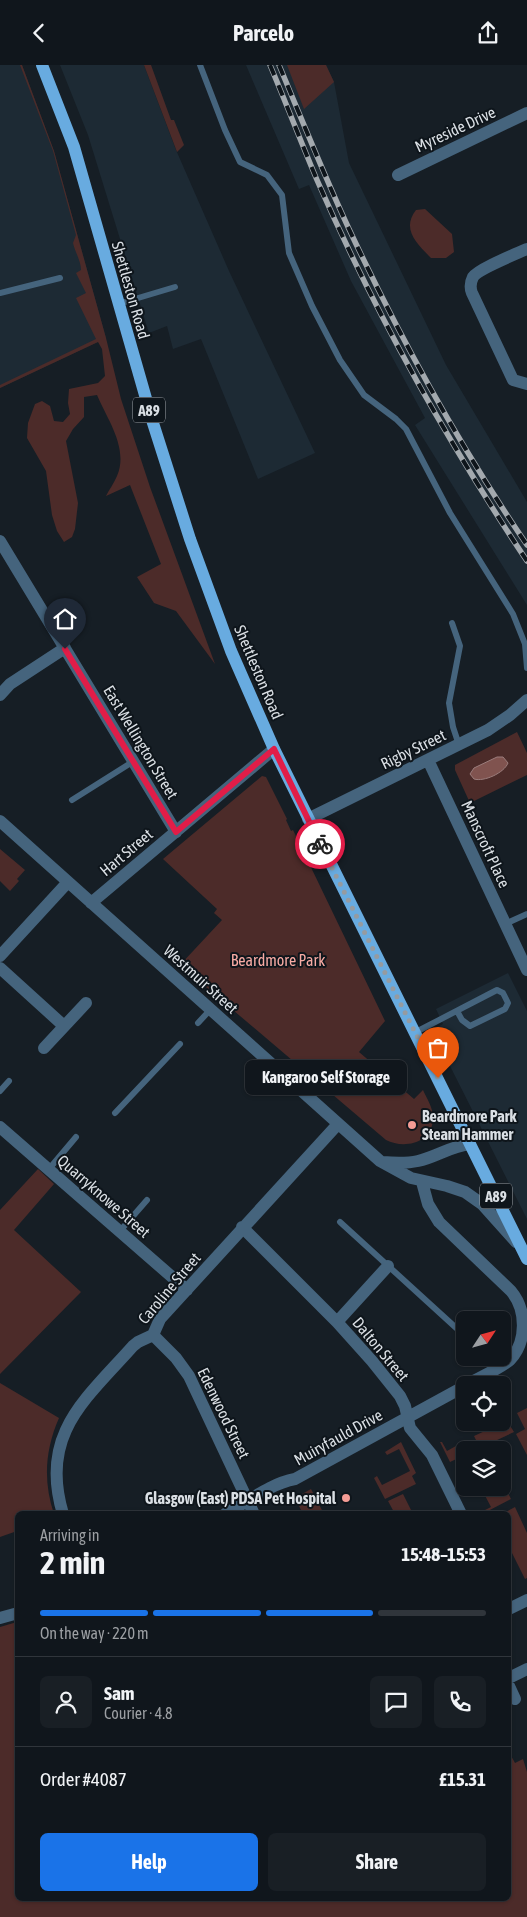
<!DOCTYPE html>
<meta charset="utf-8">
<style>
:root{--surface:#10161c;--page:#191f25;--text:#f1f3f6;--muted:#9c9fa3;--line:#30353b;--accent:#1a73e8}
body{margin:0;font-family:"Asap Condensed",sans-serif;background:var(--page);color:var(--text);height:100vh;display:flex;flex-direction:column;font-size:19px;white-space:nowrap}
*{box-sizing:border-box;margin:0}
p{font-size:16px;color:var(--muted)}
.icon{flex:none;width:28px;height:28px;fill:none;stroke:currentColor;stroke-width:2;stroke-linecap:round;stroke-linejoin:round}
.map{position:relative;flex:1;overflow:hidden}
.details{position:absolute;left:15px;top:1446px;width:496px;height:390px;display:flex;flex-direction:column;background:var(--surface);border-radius:8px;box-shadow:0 1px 4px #0004,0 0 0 1px var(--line)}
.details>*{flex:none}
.needle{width:32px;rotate:54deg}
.buttons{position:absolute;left:456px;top:1246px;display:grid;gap:10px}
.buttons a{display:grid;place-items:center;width:55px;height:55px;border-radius:8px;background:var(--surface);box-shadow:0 1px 4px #0004,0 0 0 1px var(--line);font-size:25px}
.pin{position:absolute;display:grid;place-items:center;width:42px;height:42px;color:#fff;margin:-51px -21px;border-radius:50% 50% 50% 0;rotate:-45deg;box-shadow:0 0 5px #0007}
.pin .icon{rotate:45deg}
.courier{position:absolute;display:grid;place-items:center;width:50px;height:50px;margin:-25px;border:4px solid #e11d48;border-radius:50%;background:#fff;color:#222;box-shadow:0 1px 6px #0007}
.bubble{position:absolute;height:35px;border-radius:8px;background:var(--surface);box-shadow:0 1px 4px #0004,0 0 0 1px var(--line);font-size:16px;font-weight:700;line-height:35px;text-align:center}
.head em{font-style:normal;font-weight:700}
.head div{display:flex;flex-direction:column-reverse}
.head{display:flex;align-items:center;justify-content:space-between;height:85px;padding:0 25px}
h1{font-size:32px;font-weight:700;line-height:38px}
.bar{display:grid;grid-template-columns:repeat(4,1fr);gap:8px 5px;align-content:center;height:60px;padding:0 25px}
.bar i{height:6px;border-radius:4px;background:var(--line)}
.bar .selected{background:var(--accent)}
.bar p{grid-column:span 4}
.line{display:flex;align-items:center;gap:12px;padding:0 25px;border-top:1px solid var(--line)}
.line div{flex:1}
.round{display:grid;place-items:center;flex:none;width:52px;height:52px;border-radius:8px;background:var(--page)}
.button{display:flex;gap:10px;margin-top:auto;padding:10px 25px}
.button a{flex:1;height:58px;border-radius:8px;background:var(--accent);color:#fff;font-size:20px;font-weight:700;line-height:58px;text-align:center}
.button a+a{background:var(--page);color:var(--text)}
header{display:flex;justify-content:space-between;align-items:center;height:65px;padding:0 25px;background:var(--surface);font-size:22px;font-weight:700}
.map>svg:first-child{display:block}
.built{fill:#1d2a34}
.green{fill:#4c2b29}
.water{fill:#80534f;stroke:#9b7d7c}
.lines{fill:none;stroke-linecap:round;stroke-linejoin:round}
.lane{stroke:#45647d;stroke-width:6}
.street{stroke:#45647d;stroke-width:12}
.primary{stroke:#68abe0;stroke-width:12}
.rail-casing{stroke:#a3a9ae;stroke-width:5.5}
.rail{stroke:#0e151b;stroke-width:4;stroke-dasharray:11;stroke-linecap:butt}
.done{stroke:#959ba1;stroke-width:5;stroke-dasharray:0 9}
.route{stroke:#e11d48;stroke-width:6}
.poi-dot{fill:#f59c95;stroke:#0e151b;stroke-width:2}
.labels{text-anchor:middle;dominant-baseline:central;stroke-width:4;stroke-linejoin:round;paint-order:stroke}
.shield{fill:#0e151b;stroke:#9da2a8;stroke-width:1}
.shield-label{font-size:15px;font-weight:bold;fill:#dadfe4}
.street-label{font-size:16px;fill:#dadfe4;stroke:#0e151b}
.park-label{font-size:16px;fill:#f8aba4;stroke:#0e151b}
.poi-label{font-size:16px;font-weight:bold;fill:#dadfe4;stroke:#0e151b;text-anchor:start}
</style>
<header><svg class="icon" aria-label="back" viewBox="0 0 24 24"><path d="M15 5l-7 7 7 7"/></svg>Parcelo<svg class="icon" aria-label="share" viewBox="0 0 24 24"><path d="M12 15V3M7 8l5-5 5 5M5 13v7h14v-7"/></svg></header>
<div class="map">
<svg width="527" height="1852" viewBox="0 0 527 1852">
<rect width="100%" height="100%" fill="#161e25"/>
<path class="built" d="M0,0H22L54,86L106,273L0,323Z
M60,0H144L176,85L229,206L315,388L258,414L201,274L173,284L167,261L149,268L88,70Z
M246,0H326L334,17L349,98L446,300L527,437V540L415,360L425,353L351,216L309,120L299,124Z
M508,908L527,946V1154L445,991L433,964L443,959L436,944Z"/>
<path class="green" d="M20,0H22L54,86L106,273L121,334L150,422L215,599L176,546L154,538L137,512L161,499L130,420L106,431C109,425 114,418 117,411C129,383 107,354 97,330L84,332V352L73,364L66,376L78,438L75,464L72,472L64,477L57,466L52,450L46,406L27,373L28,358L35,339L42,336L50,341L54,356L63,357L70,349L68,338L69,324L98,318L105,311L102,284L98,277L0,323V320L96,274L76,233L86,228L76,208L81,205C81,196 75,187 73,178L76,170L53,86Z
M144,0H151L171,55H174L184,80L177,87Z
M287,0H326L334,17L304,44Z
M425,144L452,169L454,187L446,193H431C417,179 401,164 416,145Z
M517,667L527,688V710L470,738L455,705V700Z
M262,711L266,712L287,754L286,755L291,766L293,765L385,956L359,987L414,1034L423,1025C427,1034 434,1044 433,1055C431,1079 403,1084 386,1075L180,900L222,855L214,848L217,844L163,794Z
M0,784L25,805L17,814L19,816L10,826L0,816Z
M38,1104L54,1119L14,1165L81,1227L0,1309V1145Z
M0,1318L59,1353C45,1385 43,1416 54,1449H18L17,1466L0,1472Z
M527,1343V1390L516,1369L525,1364L517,1348Z
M506,1354L514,1367L480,1383L474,1371L502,1358Z
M401,1377L416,1408L412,1411L416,1419L385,1434L374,1413L377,1411L382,1420L410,1406L399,1384L387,1390L385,1387Z
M440,1377H442L447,1386L463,1377L467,1385H465V1390L450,1397Z
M503,1418L511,1434L486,1447L485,1445L491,1442L481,1423L502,1422Z
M311,1424L324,1449H303L295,1433Z
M403,1429L413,1449H395L388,1436Z
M515,1442L527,1468V1513L525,1514L509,1482V1449H502Z
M17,1557L18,1834H509V1687L515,1698L523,1694L527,1707V1852H0V1562Z"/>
<path class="water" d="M497,692H503L508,698C504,708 484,717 474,714L470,709L474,703Z"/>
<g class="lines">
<path class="lane" d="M200,0L225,65L240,97L267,110L282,130L289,188L312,241L340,295L364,330L396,354L406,364L450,448L513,549L525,579L527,603
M0,228L60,213
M118,239L175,222
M452,558L460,581L449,638L453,662L459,680
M72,735L134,696
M505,859L527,849
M198,958L210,945
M414,968L495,926L497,925L503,928L508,938L505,944L470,961L462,955L457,946
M0,1026L9,1016
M115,1048L180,979
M49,1104L76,1072
M340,1157L465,1271
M120,1166L147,1135"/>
<path class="street" d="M398,110L527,48
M527,184C516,189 478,204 473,212C470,218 470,223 472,228L513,315L527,319
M0,476L176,767
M0,630L10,619L65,583
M428,695L527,905
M308,754L488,665L510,650L527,635
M0,756L380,1096L411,1113L447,1121L465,1127L482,1139L516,1177
M91,838L274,684
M0,891L68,817
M0,903L64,961
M44,983L86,938
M0,1062L187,1225
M382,1097C394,1098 405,1099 418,1096C436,1092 451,1081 470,1079
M422,1117L428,1139L439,1157L511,1226C527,1245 527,1277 510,1295C497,1305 481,1312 466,1320
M242,1162L337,1257L372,1296L400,1331L405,1341L410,1363L432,1390L461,1449
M337,1257L388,1201
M153,1270L176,1293L189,1311L254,1449
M63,1449C39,1369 85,1335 133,1281L138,1277L153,1270L160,1254L338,1059
M225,1449C248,1437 269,1419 295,1414L465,1321
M509,1544L527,1535
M0,1553L18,1548
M509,1613L527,1604
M509,1621L515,1634"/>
<path class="primary" d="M42,0L74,82L153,358L190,474L231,586L274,684L527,1194"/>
<g class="rail-casing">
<path id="rail" d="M270,0C286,38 301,77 317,115C375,248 447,376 527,496
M279,0C302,55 324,110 349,164C400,273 459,380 527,480"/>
</g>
<use href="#rail" class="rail"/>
</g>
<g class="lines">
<path class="done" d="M320,779L438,1013"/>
<path class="route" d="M65,584L176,767L274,684L320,779"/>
</g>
<g class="poi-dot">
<circle cx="412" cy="1060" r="5"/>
<circle cx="346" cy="1433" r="5"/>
</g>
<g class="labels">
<g class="shield">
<rect x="133" y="332.5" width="32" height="25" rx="4"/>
<rect x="480" y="1118.5" width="32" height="25" rx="4"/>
</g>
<g class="shield-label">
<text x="149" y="345">A89</text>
<text x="496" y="1131">A89</text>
</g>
<g class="street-label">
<text transform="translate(455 64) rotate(-25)">Myreside Drive</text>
<text transform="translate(131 225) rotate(74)">Shettleston Road</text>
<text transform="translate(259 607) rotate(67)">Shettleston Road</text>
<text transform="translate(141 677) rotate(59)">East Wellington Street</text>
<text transform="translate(413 684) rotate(-26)">Rigby Street</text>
<text transform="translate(486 779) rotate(65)">Manscroft Place</text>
<text transform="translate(126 787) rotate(-40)">Hart Street</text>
<text transform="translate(201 914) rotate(42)">Westmuir Street</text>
<text transform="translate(104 1131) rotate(41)">Quarryknowe Street</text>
<text transform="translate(169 1223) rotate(-50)">Caroline Street</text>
<text transform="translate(381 1284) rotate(50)">Dalton Street</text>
<text transform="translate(224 1348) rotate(64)">Edenwood Street</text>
<text transform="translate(338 1372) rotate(-29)">Muiryfauld Drive</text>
</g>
<g class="park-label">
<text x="278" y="895">Beardmore Park</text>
</g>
<g class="poi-label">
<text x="422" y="1051">Beardmore Park<tspan x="422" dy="18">Steam Hammer</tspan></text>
<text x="336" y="1433" text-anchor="end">Glasgow (East) PDSA Pet Hospital</text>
</g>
</g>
</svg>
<div class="buttons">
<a><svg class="needle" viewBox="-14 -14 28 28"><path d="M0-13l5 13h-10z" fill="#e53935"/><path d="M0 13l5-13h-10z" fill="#9c9fa3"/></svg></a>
<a><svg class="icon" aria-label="locate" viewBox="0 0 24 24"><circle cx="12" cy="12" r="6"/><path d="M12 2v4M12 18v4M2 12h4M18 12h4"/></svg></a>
<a><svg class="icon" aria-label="layers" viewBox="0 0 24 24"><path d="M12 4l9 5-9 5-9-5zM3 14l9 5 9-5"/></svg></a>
</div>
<div class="pin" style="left:438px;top:1013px;background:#ea580c"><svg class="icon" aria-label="bag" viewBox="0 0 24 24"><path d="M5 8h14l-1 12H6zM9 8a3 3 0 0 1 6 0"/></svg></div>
<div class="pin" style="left:65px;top:584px;background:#1f2937"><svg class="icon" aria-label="home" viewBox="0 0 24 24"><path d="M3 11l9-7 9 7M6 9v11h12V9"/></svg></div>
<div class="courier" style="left:320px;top:779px"><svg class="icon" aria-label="bike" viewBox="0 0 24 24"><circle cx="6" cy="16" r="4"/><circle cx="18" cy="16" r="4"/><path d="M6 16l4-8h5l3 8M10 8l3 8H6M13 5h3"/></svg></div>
<div class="bubble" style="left:245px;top:995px;width:162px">Kangaroo Self Storage</div>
<section class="details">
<div class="head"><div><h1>2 min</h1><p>Arriving in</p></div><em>15:48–15:53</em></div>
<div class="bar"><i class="selected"></i><i class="selected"></i><i class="selected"></i><i></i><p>On the way · 220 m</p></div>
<div class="line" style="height:90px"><a class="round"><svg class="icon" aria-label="person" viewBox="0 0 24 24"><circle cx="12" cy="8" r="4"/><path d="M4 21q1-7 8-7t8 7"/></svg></a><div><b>Sam</b><p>Courier · 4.8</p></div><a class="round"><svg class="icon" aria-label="chat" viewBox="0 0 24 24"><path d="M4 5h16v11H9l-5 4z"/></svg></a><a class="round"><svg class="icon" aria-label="phone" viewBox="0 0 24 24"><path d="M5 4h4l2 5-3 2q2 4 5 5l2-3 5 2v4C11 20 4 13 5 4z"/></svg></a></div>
<div class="line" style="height:65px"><div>Order #4087</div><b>£15.31</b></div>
<div class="button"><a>Help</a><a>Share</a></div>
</section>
</div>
